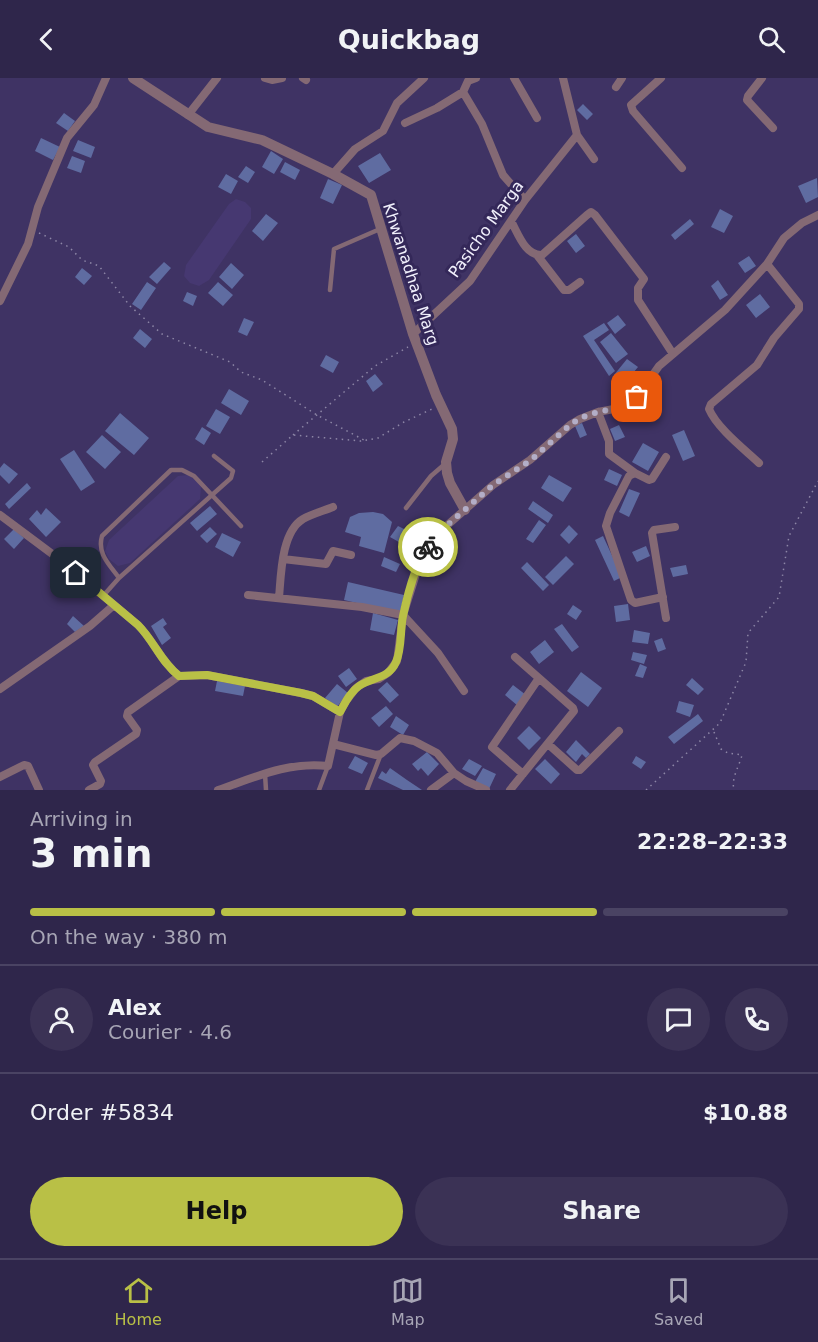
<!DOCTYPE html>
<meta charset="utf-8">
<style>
:root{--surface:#2f264b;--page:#3b3255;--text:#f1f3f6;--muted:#a7a5b5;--line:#4a4363;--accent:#b9c046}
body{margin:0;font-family:"DejaVu Sans",sans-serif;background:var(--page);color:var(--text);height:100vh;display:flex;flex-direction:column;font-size:22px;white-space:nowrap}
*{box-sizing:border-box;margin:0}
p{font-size:20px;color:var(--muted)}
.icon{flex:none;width:33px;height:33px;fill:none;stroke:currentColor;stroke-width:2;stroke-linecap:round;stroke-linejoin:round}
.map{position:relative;height:712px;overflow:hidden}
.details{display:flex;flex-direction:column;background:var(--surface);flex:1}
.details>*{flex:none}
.pin{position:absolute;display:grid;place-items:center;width:51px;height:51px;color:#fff;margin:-26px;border-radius:12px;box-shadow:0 3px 9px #0006}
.courier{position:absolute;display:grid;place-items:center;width:60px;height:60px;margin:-30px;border:4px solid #b9c046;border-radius:50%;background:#fff;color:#222;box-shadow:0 2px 8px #0007}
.headline em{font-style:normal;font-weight:600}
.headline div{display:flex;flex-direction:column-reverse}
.headline{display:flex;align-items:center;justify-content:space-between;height:102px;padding:0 30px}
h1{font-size:39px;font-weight:600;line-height:45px}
.bar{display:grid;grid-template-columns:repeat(4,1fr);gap:9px 6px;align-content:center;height:72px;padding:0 30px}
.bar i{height:8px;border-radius:4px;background:var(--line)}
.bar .current{background:var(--accent)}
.bar p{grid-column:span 4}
.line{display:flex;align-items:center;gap:15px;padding:0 30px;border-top:2px solid var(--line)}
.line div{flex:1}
.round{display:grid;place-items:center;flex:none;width:63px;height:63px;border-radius:32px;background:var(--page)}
.button{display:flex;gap:12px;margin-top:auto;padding:12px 30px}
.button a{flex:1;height:69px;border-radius:36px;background:var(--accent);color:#111;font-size:24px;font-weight:600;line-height:69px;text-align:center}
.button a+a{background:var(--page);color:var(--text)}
header{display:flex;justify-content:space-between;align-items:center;height:78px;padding:0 30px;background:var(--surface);font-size:27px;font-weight:600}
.dock{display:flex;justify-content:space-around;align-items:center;height:84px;border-top:2px solid var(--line);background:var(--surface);font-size:16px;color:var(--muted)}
.dock a{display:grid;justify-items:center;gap:3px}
.dock .current{color:var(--accent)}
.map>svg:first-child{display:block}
.built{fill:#463871}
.building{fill:#5f6ca1}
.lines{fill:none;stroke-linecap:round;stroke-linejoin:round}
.path{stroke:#8d86a6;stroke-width:1.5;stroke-dasharray:1.5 4.5;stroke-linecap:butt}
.service{stroke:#846974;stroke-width:4.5}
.minor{stroke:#846974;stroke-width:8}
.tertiary{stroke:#846974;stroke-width:10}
.done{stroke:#b3aec7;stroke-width:6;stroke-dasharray:0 10.8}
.route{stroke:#b9c046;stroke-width:8}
.labels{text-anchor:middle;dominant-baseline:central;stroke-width:6;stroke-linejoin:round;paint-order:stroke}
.street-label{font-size:16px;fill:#f1f0fc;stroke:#342859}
</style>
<header><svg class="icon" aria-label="back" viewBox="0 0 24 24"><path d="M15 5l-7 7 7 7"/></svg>Quickbag<svg class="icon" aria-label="search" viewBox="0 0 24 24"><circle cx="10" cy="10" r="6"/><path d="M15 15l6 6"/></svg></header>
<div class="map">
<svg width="818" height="712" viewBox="0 0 818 712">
<rect width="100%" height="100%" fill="#3f3364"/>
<path class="built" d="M236,121L245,124L251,130V141L209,202L199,208L190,205L184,198L186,187L229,126Z
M188,397L196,402L201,409L200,421L130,485L118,488L109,481L105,473L109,462L178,398Z"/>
<path class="building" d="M583,26L593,36L587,42L577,32Z
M64,35L75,43L68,53L56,45Z
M41,60L60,69L53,82L35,73Z
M78,62L95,69L91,80L73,73Z
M271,73L283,81L274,96L262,89Z
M380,75L391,92L369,105L358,88Z
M72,78L85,83L81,95L67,90Z
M285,84L300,92L295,102L280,94Z
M246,88L255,94L248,105L238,99Z
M226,96L238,103L231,116L218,109Z
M817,100L818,119L806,125L798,108Z
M328,101L342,107L333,126L320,120Z
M720,131L733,138L724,155L711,149Z
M266,136L278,145L263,163L252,153Z
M690,141L694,146L675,162L671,157Z
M576,156L585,168L576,175L567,163Z
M749,178L756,188L745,195L738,185Z
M164,184L171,190L157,206L149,199Z
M231,185L244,197L232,211L219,199Z
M82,190L92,198L84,207L75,199Z
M718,202L728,217L720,222L711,208Z
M147,204L156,210L141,232L132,226Z
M218,204L233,217L223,228L208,215Z
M187,214L197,218L193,228L183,223Z
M760,216L770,229L756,240L746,227Z
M618,237L626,247L615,256L607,245Z
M244,240L254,244L247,258L238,254Z
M604,245L609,252L594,262L615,293L609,298L583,258Z
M140,251L152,261L145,270L133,260Z
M611,255L628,276L616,285L600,264Z
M326,277L339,284L333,295L320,288Z
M627,281L638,289L624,306L614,297Z
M375,296L383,306L373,314L366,303Z
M229,311L249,323L241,337L221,325Z
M216,331L230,339L220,356L206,348Z
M120,335L149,360L134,377L105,353Z
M582,345L587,357L580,360L575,348Z
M619,347L625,359L615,363L610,351Z
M202,349L211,355L204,367L195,361Z
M684,352L695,378L683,383L672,357Z
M102,357L121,374L105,391L86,374Z
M643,365L659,374L648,393L632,384Z
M74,372L95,404L81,413L60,381Z
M4,385L18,396L9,406L0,397V390Z
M609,391L622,397L617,408L604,402Z
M549,397L572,410L563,424L541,410Z
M27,405L31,410L9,431L5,426Z
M629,411L640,415L629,439L619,434Z
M533,423L553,437L548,445L528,431Z
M210,428L217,436L197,453L190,445Z
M46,430L61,444L46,459L29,441L37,432L41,437Z
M373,434L383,436L392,444L384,475L359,468L361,459L345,454L350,439L359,435Z
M539,442L546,447L533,465L526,461Z
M569,447L578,456L569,466L560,457Z
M398,448L406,452L411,461L406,468L390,459Z
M210,449L217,456L207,465L200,458Z
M14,451L24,460L14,471L4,461Z
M222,455L241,464L233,479L215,469Z
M603,458L622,499L614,503L595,462Z
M646,468L650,478L637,484L632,474Z
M77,473L86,482L76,493L67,484Z
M566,478L574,486L553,507L545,499Z
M384,479L400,486L396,494L381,488Z
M527,484L549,507L543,513L521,490Z
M686,487L688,496L673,499L670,490Z
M348,504L404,517L400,535L344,522Z
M628,526L630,542L616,544L614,528Z
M573,527L582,533L576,542L567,536Z
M373,535L398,542L394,557L370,552Z
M73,538L84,548L75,554L67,546Z
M163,540L167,546L163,549L171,560L162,567L151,548Z
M562,546L579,569L572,574L554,551Z
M634,552L650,555L648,566L632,564Z
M662,560L666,571L658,574L654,563Z
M545,562L554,574L539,586L530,574Z
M633,574L647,577L644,586L631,582Z
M640,586L647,589L643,600L635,598Z
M349,590L357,601L346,609L338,598Z
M581,594L602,610L588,629L567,613Z
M692,600L704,611L698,617L686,607Z
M217,603L245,608L243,618L215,613Z
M387,604L399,617L390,625L378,612Z
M337,606L348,615L337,629L325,620Z
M513,607L526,617L518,628L505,617Z
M679,623L694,627L690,639L676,634Z
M386,628L393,636L379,649L371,640Z
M698,636L703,643L674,666L668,659Z
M396,638L409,647L403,657L390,649Z
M529,648L541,660L529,672L517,660Z
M576,662L590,676L586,680L582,676L576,684L566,674Z
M427,674L439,686L428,698L421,690L418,693L412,686Z
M355,678L368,685L362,696L348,690Z
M636,678L646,684L641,691L632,685Z
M469,681L482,688L475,698L462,691Z
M545,681L560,696L551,706L535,691Z
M390,690L407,702L422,712H403L378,700L382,693L386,696Z
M483,690L496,696L489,711L475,704Z"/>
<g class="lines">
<path class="path" d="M39,155L69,169L82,182L99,188L130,228L162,256L230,284L241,294L262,302L317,337L364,362
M293,357L375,288L408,269
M262,384L293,357L361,363L378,360L404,344L432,331
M714,654L721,671L728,675L742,677C739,689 731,700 734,712
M646,712L720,645L746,584L748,555L779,519L789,458L818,403"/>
<path class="service" d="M330,212L334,171L380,151
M406,430L431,398L446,385
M119,500C109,486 97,476 102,458L171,392H182L194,398L241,448
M103,518L119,500L231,400L233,393L214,378
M265,696L266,712
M319,712L328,688
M367,712L381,676"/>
<path class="minor" d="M265,0L272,2L282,0
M303,0L306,2
M476,0L468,3L463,14L482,46L503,97L525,122
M514,0L537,40
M563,0L577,57L594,81
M661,0L631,27L633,33L682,90
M762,0L748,18L747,22L773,50
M616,9L622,0
M188,37L217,0
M405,45L437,30L463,14
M333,96L355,71L383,53L397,25L424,0
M511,143C518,155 525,178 542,177L587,137L591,134L595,137L644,201L638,210V222L673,276
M537,177L564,212H569L580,204
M0,223L28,166L38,129L67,60L94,27L106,0
M413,256L470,203L525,122L577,57
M598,334L609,363V376L635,395L629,398L610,435L606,448L631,522L635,525L663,519
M759,385C744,371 717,350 709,331L711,326L757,287L774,260L799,231V226L767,186
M635,395L649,402L652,401L666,379
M0,437L63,484L138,547C154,563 161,584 179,598L207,597L301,615L313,618L340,634
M283,481L326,486L333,473L351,477
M248,517L362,529L403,537L438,575L464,613
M279,520C281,498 281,454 303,441C312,436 323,433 333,429
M666,540L652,455L654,452L675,449
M0,611L90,548L114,527
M333,666L376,677L381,676L400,660L414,663L437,675L454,695L466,703L486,712
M548,666L577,692H580L619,653
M523,696L492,669L539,600
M0,699L24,687L28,688L39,712
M89,712L100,706L101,703L93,687L95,684L136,656L137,652L127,638L128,634L179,598
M218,712C253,700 289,683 328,688L340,634L346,623L356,610L366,603L379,601L388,595L397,583L403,537L423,474L435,458L493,407L530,382L570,347L580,341L598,334L619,330L637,319L659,288L725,232L767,186L784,160L802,145L818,137
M431,712L454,695
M510,712L574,633L573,630L515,579"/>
<path class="tertiary" d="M133,0L208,49L262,62L333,96L371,117L413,256L436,317L452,351L453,361L446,384L447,395L450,405L465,432"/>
</g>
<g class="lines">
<path class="done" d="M428,469L435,458L493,407L531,382L570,347L580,340L598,334L619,330L637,319"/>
<path class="route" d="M76,495L138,547C154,563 161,584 179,598L207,597L301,615L313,618L340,634C345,625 350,614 359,608C372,599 389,601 396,584C402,571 400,552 403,538C407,519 416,484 428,469"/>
</g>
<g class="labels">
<g class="street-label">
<text transform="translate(486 151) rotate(-54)">Pasicho Marga</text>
<text transform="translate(411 196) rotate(72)">Khwanadhaa Marg</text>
</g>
</g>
</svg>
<div class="pin" style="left:637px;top:319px;background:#ea580c"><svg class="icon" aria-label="bag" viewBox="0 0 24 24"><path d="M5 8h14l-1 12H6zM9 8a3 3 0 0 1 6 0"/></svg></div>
<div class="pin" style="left:76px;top:495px;background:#1f2937"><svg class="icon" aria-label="home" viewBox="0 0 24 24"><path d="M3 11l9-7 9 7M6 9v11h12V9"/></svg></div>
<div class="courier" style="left:428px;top:469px"><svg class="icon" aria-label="bike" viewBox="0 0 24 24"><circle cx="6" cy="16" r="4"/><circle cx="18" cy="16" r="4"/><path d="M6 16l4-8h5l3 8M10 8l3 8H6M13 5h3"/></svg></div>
</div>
<section class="details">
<div class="headline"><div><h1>3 min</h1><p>Arriving in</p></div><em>22:28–22:33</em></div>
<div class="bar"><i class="current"></i><i class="current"></i><i class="current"></i><i></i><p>On the way · 380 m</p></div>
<div class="line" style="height:108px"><a class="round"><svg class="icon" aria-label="person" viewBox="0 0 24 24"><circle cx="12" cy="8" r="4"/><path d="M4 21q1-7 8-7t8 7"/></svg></a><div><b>Alex</b><p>Courier · 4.6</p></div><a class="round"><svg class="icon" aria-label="chat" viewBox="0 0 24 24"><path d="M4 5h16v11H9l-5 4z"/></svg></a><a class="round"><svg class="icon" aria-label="phone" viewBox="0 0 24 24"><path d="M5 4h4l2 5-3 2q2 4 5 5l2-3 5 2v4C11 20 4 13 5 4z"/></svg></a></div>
<div class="line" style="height:78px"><div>Order #5834</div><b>$10.88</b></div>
<div class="button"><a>Help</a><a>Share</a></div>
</section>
<nav class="dock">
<a class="current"><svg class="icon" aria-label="home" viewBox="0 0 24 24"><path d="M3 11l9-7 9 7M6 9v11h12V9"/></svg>Home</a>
<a><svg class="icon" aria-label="map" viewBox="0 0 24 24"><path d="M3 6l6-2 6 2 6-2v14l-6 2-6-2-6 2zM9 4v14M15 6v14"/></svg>Map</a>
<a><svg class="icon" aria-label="saved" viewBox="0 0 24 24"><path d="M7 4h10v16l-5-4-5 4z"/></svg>Saved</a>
</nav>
